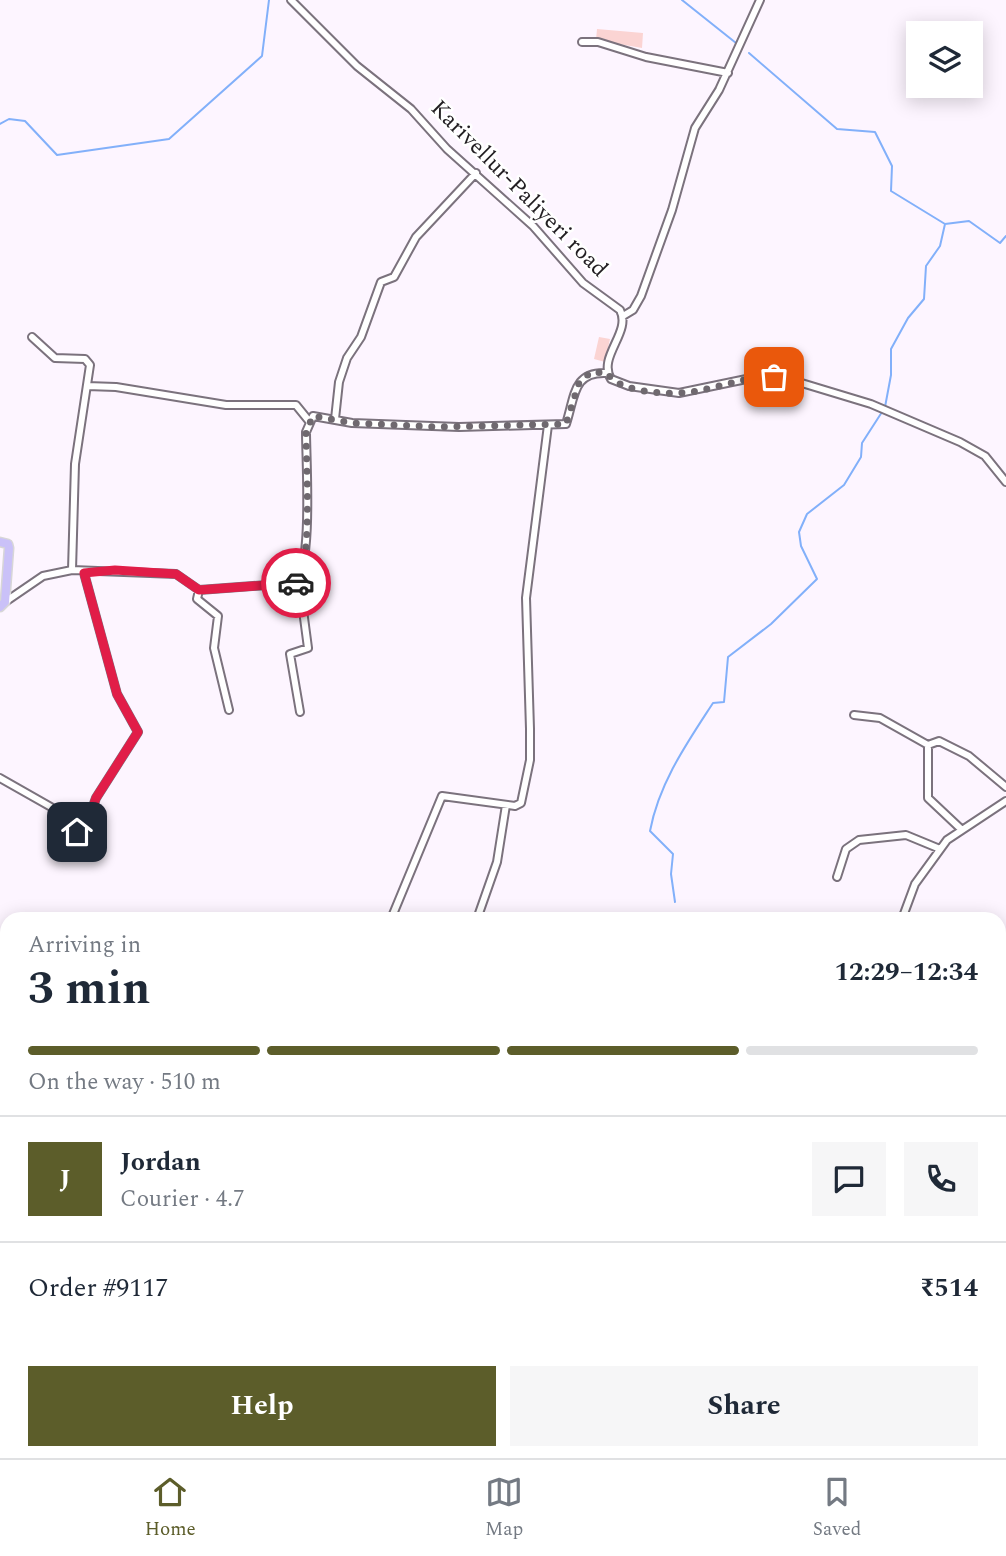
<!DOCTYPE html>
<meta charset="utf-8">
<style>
:root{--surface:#fff;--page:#f6f6f7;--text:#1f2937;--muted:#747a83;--line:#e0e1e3;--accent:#5c5d2a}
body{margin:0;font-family:Spectral,serif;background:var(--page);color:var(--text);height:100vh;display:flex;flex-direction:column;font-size:26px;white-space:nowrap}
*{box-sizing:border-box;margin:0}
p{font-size:23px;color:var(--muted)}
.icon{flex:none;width:38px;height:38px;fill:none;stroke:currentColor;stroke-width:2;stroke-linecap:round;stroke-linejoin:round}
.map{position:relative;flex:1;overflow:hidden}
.sheet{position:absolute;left:0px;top:912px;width:1006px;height:548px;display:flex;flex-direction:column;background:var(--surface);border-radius:21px 21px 0 0;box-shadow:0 4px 18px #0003}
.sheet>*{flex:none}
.controls{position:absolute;left:906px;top:21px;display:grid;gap:14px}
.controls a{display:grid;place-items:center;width:77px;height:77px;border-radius:0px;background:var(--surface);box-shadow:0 4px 18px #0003;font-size:35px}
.pin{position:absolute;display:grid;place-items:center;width:60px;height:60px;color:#fff;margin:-30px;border-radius:14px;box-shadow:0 4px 10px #0006}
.courier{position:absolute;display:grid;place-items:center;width:70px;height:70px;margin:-35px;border:5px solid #e11d48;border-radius:50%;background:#fff;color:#222;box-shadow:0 2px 9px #0007}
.overview em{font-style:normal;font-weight:700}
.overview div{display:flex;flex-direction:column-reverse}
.overview{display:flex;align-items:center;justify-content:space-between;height:119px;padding:0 28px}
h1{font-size:46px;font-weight:700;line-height:52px}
.bar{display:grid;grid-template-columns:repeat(4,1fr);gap:10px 7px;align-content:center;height:84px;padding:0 28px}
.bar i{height:9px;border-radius:5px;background:var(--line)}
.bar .selected{background:var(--accent)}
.bar p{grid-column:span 4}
.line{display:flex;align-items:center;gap:18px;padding:0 28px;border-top:2px solid var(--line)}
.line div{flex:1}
.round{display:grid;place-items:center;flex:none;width:74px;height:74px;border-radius:0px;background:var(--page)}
.button{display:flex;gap:14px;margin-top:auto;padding:14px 28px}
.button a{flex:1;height:80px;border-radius:0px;background:var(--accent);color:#fff;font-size:28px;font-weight:700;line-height:80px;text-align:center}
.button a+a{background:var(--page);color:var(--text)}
.menu{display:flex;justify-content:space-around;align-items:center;height:98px;border-top:2px solid var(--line);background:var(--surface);font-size:19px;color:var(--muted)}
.menu a{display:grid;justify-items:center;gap:4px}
.menu .selected{color:var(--accent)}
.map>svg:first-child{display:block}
.green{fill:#fbd4d3}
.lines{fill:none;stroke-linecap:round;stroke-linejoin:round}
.stream{stroke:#82b0fa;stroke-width:2}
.minor-casing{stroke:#7b727d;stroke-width:10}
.major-casing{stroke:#d7d6d7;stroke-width:11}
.minor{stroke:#fff;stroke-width:6}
.major{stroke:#cac1f8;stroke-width:8}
.done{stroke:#6f696f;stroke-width:7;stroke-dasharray:0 12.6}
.route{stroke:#e11d48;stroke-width:9}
.labels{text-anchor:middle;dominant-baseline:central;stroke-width:5;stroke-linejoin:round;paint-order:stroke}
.street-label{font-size:23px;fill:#221e22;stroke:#fff}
</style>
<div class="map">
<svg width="1006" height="1458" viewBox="0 0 1006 1458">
<rect width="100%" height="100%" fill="#fdf5ff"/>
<path class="green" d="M597,29L643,33L642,48L596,40Z
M599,337L610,339L605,362L594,359Z"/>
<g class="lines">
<path class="stream" d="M682,0L736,43
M749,53L837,129L875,132L892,166L891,191L945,224L969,221L1000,243L1006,236
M0,124L9,119L25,121L57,155L169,139L262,56L269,0
M885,407L891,375V349L908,318L924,299L926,266L940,246L945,224
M675,902L671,874L673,854L650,831C659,783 687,743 713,703L724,702L728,657L771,624L817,579L801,546L799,532L807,514L844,485L861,457L862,443L882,412"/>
<g class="minor-casing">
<path id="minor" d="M291,0L357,66L411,109L447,149L533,226L583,283L620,310C632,332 597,357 611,379L629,386L679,393L756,377L795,381L871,404L960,442L985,456L1006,482
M582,42H598L646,57L728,73
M623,316L633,310L641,296L672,210L695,128L719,90L760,0
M32,337L55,358L85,359L90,365L75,464L72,570
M87,386L116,387L226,405H296L309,421
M335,419L339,382L347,358L361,337L381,282L394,277L416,237L476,173
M299,580L308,648L290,654L300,712
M199,590L197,599L218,616L214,648L229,710
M5,602L43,576L72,570L176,574L199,590L295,583C313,567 306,460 306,432L313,416L352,423L459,427L566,424C575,396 573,371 607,373
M854,715L880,718L928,745L939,741L969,756L1006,787
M928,745V798L962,830
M0,778L51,807L64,823L84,832L96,798L138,732L117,694L84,573
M837,877L846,849L859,840L906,835L940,849
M391,919L442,796L515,806L521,803L530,760V729L526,598L548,425
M477,919L497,862L506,805
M902,919L915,884L947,840L1006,801
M999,1223L1006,1229
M1001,1401L1006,1393
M171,1452L178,1458"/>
</g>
<g class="major-casing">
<path id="major" d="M0,542L8,544L9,548L5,602L0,607
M0,1155L7,1156
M631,1452L640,1458"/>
</g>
<use href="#minor" class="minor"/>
<use href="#major" class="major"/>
</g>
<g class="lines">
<path class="done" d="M296,583C313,566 306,461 306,432L313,416L352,423L439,427L566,424L579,383L591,372L607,373C618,391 659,394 678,393C711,392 741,376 774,377"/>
<path class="route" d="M77,832H84L96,798L138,732L117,694L84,573L115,570L176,574L199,590L296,583"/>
</g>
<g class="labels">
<g class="street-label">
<text transform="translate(519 189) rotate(45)">Karivellur-Paliyeri road</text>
</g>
</g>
</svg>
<div class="controls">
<a><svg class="icon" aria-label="layers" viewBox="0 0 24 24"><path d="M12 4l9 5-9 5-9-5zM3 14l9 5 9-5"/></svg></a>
</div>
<div class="pin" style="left:774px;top:377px;background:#ea580c"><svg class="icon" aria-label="bag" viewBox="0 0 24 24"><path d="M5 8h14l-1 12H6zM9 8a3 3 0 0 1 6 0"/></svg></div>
<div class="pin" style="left:77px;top:832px;background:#1f2937"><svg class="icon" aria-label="home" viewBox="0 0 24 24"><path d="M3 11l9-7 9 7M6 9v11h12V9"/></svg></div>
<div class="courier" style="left:296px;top:583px"><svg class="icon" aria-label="car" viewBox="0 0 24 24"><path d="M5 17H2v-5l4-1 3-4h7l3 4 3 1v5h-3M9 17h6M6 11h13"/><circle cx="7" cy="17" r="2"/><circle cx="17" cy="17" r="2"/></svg></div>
<section class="sheet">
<div class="overview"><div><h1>3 min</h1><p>Arriving in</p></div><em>12:29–12:34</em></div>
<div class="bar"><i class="selected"></i><i class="selected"></i><i class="selected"></i><i></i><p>On the way · 510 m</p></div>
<div class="line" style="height:126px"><b class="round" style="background:var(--accent);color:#fff">J</b><div><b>Jordan</b><p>Courier · 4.7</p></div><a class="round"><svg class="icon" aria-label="chat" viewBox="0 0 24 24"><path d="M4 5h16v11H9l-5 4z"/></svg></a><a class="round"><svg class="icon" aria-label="phone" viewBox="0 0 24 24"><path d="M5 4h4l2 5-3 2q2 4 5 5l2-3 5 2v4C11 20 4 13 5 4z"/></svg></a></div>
<div class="line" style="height:91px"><div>Order #9117</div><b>₹514</b></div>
<div class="button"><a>Help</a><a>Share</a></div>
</section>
</div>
<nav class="menu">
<a class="selected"><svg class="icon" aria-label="home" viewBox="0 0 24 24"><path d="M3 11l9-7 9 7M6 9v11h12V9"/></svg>Home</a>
<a><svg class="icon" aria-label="map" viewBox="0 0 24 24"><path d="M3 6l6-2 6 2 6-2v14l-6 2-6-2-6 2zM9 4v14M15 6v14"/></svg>Map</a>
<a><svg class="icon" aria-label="saved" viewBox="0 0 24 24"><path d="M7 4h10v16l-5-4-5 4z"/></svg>Saved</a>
</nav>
